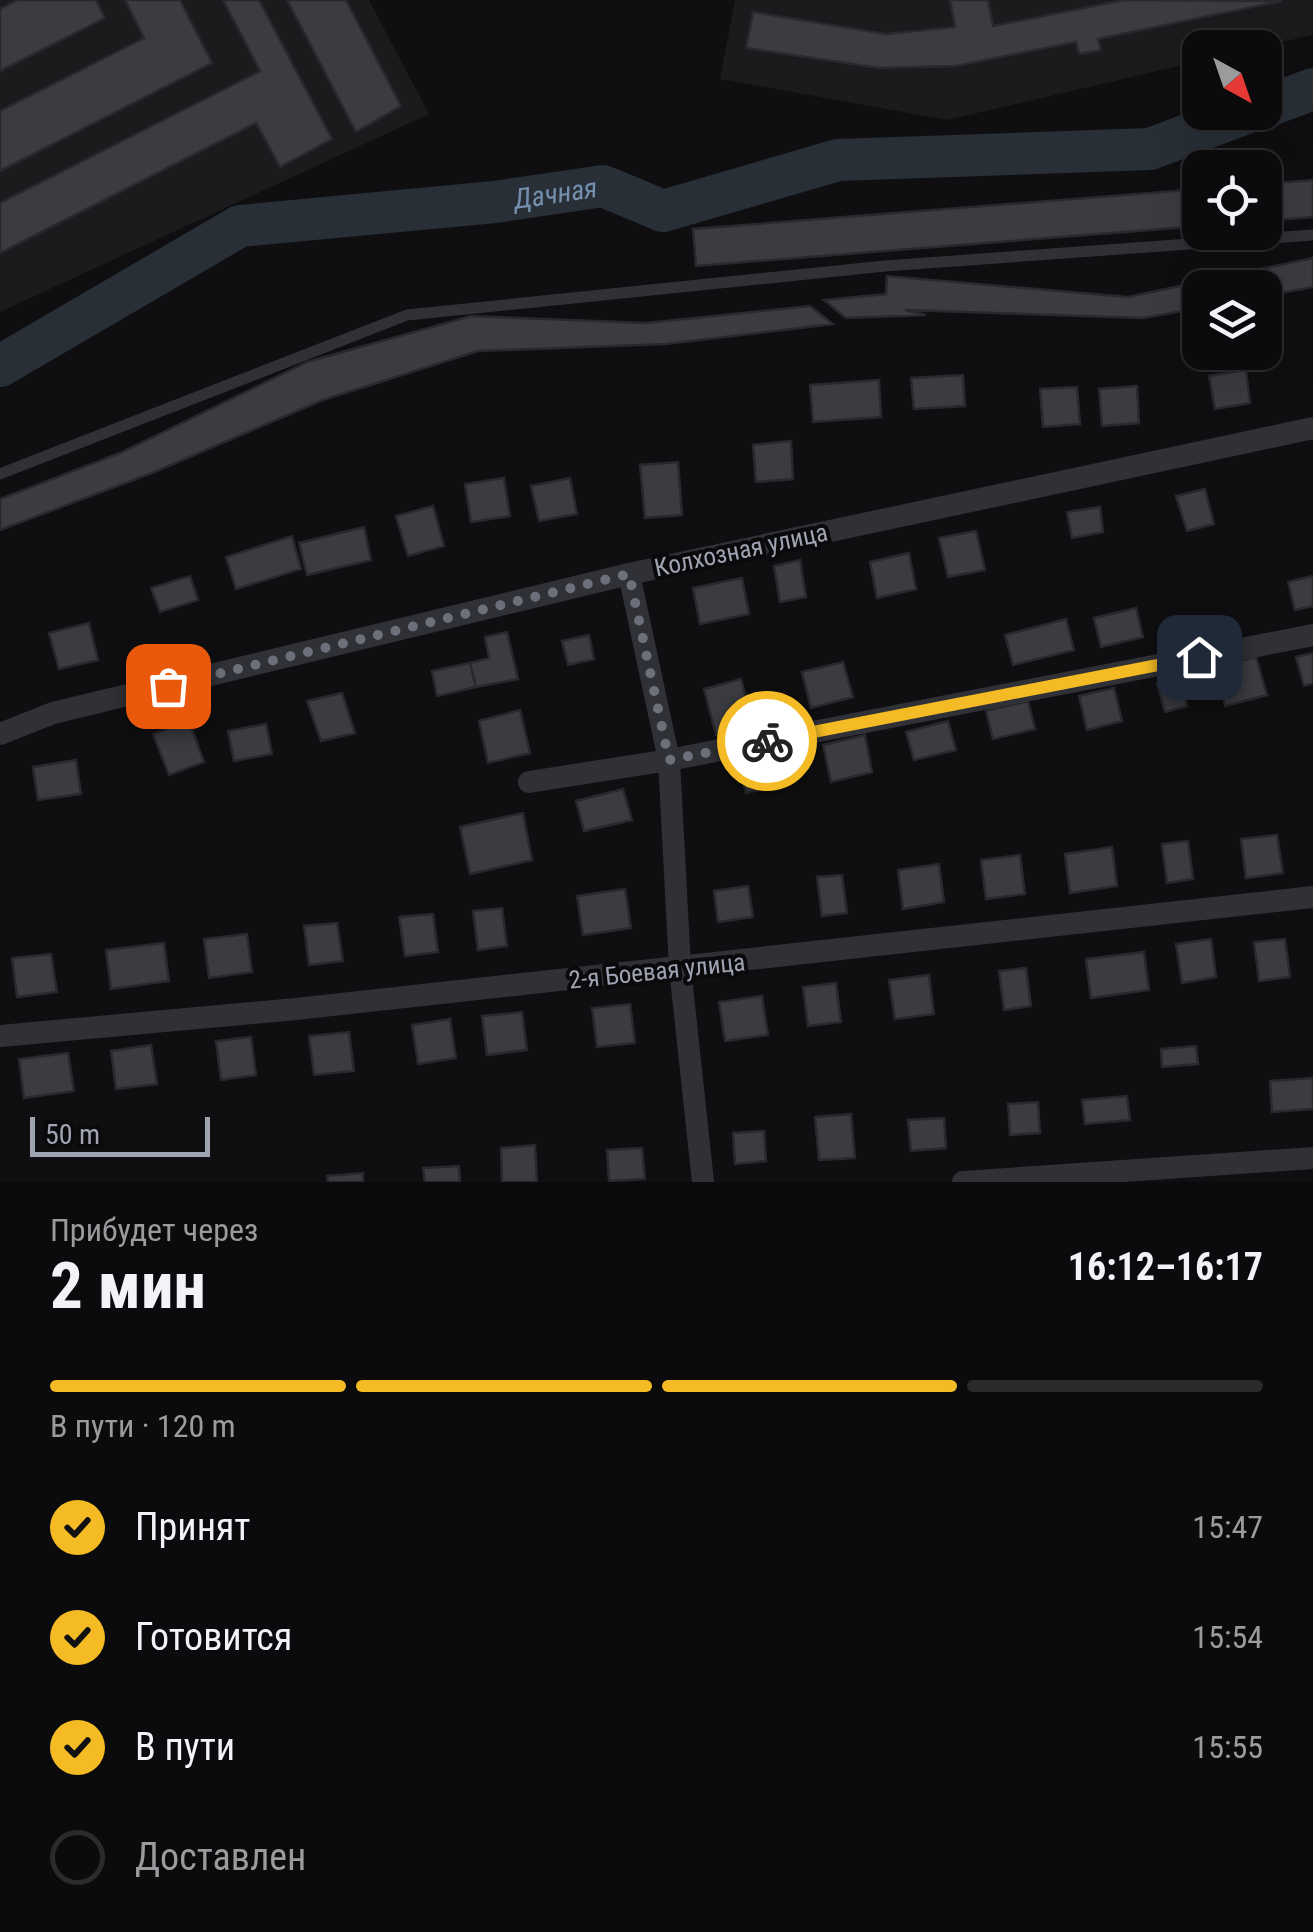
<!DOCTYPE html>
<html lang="ru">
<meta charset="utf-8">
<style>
:root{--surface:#0b0b0d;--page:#141416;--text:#f1f3f6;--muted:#9a9b9d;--line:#2b2b2e;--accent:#f4bb24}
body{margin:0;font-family:"Roboto Condensed",sans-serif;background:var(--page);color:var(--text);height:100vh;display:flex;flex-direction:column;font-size:38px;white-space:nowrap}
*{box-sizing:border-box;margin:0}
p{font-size:32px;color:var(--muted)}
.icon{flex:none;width:55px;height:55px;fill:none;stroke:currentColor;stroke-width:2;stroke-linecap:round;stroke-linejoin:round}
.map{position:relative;height:1182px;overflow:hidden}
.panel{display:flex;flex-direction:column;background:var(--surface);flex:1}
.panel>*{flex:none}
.needle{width:65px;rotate:140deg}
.tools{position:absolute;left:1182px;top:30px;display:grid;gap:20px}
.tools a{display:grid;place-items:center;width:100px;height:100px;border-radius:20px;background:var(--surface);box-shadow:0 10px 40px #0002,0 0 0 2px var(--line);font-size:50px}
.scale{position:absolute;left:30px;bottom:25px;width:180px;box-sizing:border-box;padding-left:10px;border:5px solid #a0a4b2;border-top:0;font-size:28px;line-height:35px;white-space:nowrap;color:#a0a4b2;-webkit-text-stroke:8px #0a0a0c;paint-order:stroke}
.pin{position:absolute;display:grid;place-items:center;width:85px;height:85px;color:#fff;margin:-42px;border-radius:20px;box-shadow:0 5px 15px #0006}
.courier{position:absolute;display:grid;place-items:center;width:100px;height:100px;margin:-50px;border:8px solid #f4bb24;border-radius:50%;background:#fff;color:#222;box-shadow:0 2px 12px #0007}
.headline em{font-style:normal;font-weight:700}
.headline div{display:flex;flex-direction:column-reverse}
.headline{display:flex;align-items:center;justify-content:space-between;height:170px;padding:0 50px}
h1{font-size:65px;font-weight:700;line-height:75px}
.bar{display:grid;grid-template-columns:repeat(4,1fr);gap:15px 10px;align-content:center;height:120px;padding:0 50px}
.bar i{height:12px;border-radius:8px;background:var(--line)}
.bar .selected{background:var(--accent)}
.bar p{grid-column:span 4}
ol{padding:0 50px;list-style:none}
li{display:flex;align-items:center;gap:30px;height:110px}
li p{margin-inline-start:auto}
li .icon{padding:10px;border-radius:50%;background:var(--accent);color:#111;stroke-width:4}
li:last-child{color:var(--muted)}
li i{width:55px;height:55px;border:5px solid var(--line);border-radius:50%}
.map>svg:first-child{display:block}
.built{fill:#1b1b1e}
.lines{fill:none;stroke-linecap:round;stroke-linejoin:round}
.river{stroke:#282f36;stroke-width:42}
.building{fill:#3b3c41;stroke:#29292d;stroke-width:2.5}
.service{stroke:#303136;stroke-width:11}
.minor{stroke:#303136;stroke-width:22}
.done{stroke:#6d707a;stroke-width:10;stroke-dasharray:0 18}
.route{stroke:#f4bb24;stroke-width:12}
.labels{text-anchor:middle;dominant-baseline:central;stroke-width:8;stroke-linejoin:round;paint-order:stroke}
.street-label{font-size:25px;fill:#a0a4b2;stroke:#0a0a0c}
.water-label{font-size:28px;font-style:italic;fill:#7590af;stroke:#0a0a0c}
</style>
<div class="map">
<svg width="1313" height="1182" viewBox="0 0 1313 1182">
<rect width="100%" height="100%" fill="#0f0f11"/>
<path class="built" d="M0,0H369L429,114L0,312Z
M735,0H1313V35L1260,47L1200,48V61L947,120L720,79Z"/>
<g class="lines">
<g class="river">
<path d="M1265,107L1313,89"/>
<path id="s1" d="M0,366L240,226L495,202L603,186L663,211L838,160L1150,149L1249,112"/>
</g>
</g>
<path class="building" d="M17,0H96L105,18L0,71V9Z
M125,0H180L212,63L0,171V111L144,38Z
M223,0H259L332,139L280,167L256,123L0,253V203L260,71Z
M287,0H346L401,106L356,132Z
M950,0H988L993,26L1124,0L1282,1L1098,39L1101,50L1079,54L1076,42L956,66L879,68L746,48L753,12L886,34L955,27Z
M1313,180V217L1265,221V184Z
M1200,189V226L696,266L693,229Z
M1313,258V287L1265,296V288H1200V308L1143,318L905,310L926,315L846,318L824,300L886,294L887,276L1128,297Z
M810,306L833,324L666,344L478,351L323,400L152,473L0,530V499L120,453L307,362L471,316L646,323Z
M1246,370L1250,403L1215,409L1209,376Z
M963,375L965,406L914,409L911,378Z
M879,380L881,417L813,422L810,385Z
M1137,386L1139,423L1102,426L1099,389Z
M1077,387L1080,424L1043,427L1040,389Z
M791,441L793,479L756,482L753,445Z
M678,462L682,515L645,518L640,465Z
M504,478L510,516L471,522L465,484Z
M570,478L577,514L539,521L531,486Z
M1205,489L1214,524L1187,531L1176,496Z
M433,506L444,546L408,556L396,516Z
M1100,507L1103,532L1072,538L1067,512Z
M364,527L371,560L307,575L299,543Z
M976,531L985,570L948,577L939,538Z
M292,536L301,569L236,589L226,557Z
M909,553L916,589L877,598L870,562Z
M800,560L806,597L780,602L774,566Z
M190,576L198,600L160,612L151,588Z
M1313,576V606L1295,610L1288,582Z
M742,578L749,614L700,624L693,588Z
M1136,608L1143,637L1101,647L1094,618Z
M1066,619L1074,650L1013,665L1005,635Z
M89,623L98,660L59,669L49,633Z
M507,632L518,679L476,687L470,663L489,658L485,637Z
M589,635L594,659L568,665L562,641Z
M1313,653V683L1304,686L1296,657Z
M1256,657L1267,695L1225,706L1215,667Z
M843,662L853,697L811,708L802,672Z
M470,663L476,687L437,696L432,671Z
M1180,678L1187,706L1165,712L1157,683Z
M741,679L753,724L716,735L704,689Z
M1114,688L1122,721L1087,730L1079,696Z
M342,693L355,733L321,741L307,701Z
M1028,701L1035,729L993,739L986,711Z
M520,710L530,753L488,763L479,721Z
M189,721L204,762L169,775L153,734Z
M948,721L956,750L914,760L906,732Z
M266,724L272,754L234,761L228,731Z
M865,735L872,772L831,782L823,745Z
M781,754L788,783L746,793L739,765Z
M76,760L81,794L38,800L33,767Z
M623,789L632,820L584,831L576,801Z
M523,813L532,860L470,874L460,827Z
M1277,835L1283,873L1246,878L1241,839Z
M1188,841L1193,879L1167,883L1162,844Z
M1112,847L1117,886L1070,893L1065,854Z
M1020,855L1025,894L986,899L981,860Z
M939,864L944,902L903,909L898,870Z
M842,875L847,913L822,916L817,877Z
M748,886L753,917L718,922L714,891Z
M625,889L631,928L583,935L577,896Z
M502,908L507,946L478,950L473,911Z
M433,914L438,952L405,956L399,917Z
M337,923L343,961L309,965L304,926Z
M247,934L252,972L209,978L204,939Z
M1211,939L1216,977L1182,983L1176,944Z
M1285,939L1290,977L1259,981L1254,942Z
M164,943L169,981L111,989L106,950Z
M1144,952L1149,990L1091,998L1086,959Z
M51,954L57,992L17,997L12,958Z
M1026,968L1031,1006L1004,1010L999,971Z
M929,975L934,1014L895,1019L889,980Z
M836,983L841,1022L808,1026L803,987Z
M762,996L768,1035L725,1041L719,1002Z
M630,1004L635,1043L597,1047L592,1008Z
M522,1012L527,1050L487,1055L482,1016Z
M450,1019L456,1058L418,1064L412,1025Z
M349,1032L354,1071L314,1075L309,1036Z
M251,1037L256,1075L221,1080L216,1041Z
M151,1045L157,1084L116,1089L111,1051Z
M1196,1046L1198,1064L1162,1067L1161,1049Z
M68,1053L74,1091L24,1098L19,1059Z
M1313,1078V1109L1272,1112L1270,1081Z
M1127,1096L1130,1120L1085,1124L1082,1100Z
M1038,1102L1040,1133L1010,1135L1008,1104Z
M851,1114L855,1158L819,1160L815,1117Z
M944,1118L946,1148L911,1151L908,1120Z
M764,1131L766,1161L735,1164L733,1133Z
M535,1145L537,1182H502L501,1148Z
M642,1148L645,1179L609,1181L607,1150Z
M459,1166L460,1182H425L423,1168Z
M363,1173V1182H328L327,1176Z"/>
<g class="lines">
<path class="service" d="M0,474L407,315L885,266L1313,235"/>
<path class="minor" d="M629,574L669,760L680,968L703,1182
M0,734L53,713L629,574L1313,428
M529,782L669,760L1313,635
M0,1036L296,1009L1313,897
M963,1182L1313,1158"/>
</g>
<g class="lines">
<path class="done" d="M168,686L629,574L669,760L767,741"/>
<path class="route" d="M767,741L1199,657"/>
</g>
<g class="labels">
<g class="street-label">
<text transform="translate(741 550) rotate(-12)">Колхозная улица</text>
<text transform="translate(657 971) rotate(-6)">2-я Боевая улица</text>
</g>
<g class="water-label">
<text stroke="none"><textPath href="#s1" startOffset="595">Дачная</textPath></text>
</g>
</g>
</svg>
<div class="tools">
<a><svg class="needle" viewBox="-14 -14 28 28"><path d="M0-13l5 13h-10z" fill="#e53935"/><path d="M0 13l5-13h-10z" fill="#9a9b9d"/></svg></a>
<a><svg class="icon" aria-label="locate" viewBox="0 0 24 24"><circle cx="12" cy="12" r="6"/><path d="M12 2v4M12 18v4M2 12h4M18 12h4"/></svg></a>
<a><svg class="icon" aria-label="layers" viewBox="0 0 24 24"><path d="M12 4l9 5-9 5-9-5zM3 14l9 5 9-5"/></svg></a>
</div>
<div class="scale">50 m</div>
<div class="pin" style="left:168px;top:686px;background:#ea580c"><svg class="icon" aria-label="bag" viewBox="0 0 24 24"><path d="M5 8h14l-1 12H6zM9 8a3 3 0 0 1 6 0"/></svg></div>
<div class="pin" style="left:1199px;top:657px;background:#1f2937"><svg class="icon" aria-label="home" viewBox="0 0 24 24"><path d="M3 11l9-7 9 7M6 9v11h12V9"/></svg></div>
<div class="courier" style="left:767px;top:741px"><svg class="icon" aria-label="bike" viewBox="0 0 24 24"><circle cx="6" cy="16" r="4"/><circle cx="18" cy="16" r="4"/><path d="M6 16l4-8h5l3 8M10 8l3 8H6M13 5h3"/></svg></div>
</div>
<section class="panel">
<div class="headline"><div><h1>2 мин</h1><p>Прибудет через</p></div><em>16:12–16:17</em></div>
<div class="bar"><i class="selected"></i><i class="selected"></i><i class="selected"></i><i></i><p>В пути · 120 m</p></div>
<ol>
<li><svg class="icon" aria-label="check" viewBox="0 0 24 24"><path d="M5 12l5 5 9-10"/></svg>Принят<p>15:47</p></li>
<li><svg class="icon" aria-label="check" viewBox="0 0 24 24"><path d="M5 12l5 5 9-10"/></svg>Готовится<p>15:54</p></li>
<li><svg class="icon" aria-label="check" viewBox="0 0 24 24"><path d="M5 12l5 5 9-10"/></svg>В пути<p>15:55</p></li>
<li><i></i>Доставлен</li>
</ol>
</section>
